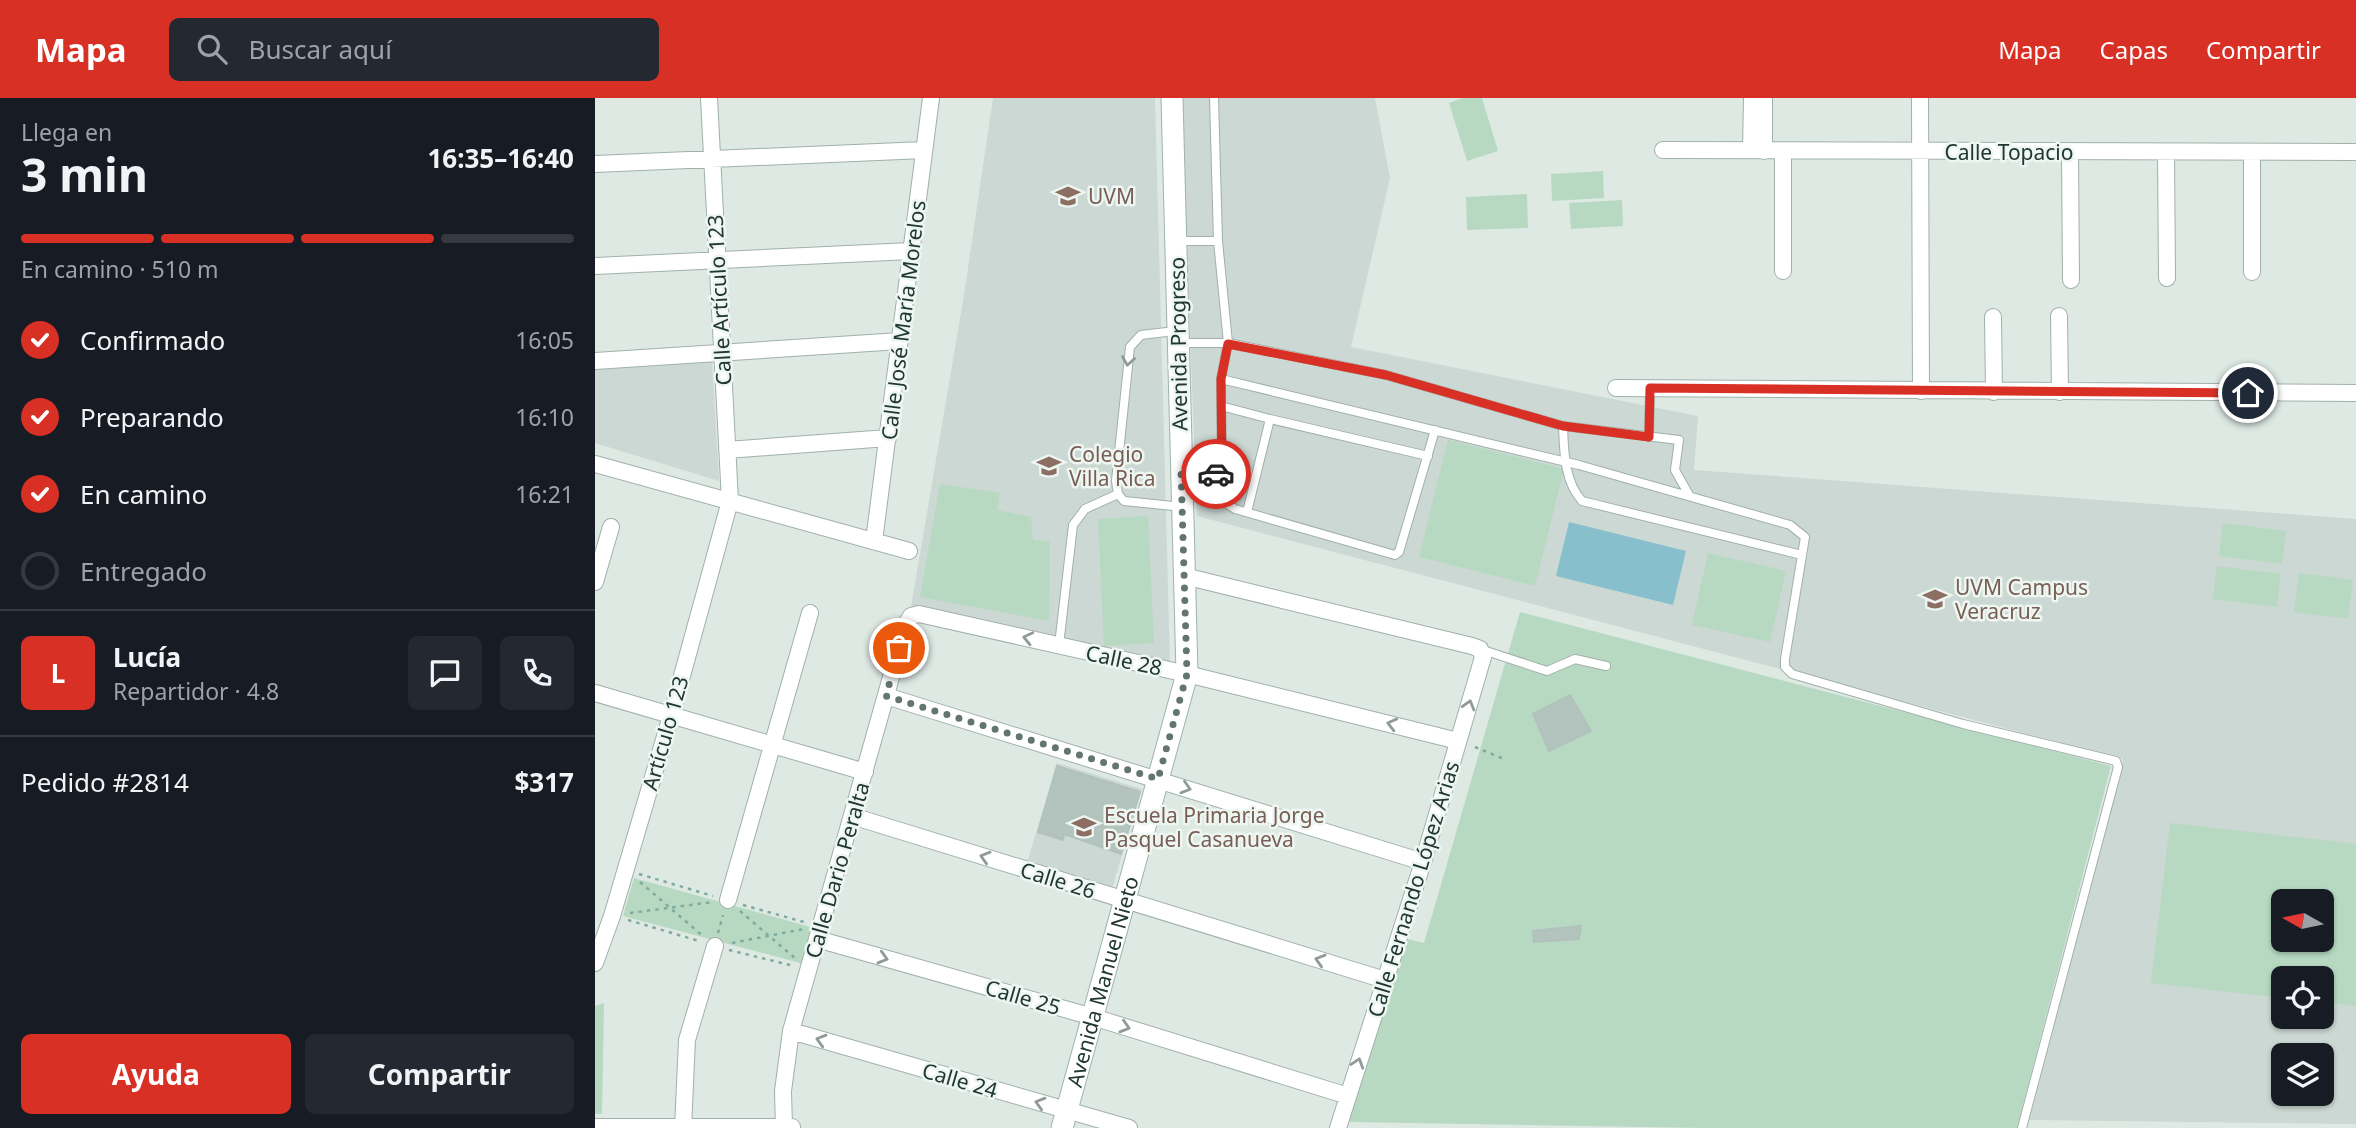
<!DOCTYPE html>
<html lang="es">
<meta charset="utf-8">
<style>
:root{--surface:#171b24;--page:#242831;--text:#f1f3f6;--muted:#9ea1a6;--line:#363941;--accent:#d93025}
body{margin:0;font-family:"Noto Sans",sans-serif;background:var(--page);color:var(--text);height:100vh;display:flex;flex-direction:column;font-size:26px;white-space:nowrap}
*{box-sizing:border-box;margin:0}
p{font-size:23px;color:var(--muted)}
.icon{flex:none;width:38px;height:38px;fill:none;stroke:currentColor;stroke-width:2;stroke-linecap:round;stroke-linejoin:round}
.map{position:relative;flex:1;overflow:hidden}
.panel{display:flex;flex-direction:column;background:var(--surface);width:595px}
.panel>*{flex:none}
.needle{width:46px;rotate:279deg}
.controls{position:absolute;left:1676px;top:791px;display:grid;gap:14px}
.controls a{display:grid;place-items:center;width:63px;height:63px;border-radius:10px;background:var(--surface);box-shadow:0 2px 5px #0004;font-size:35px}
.pin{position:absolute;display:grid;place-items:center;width:60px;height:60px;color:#fff;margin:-30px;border:4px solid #fff;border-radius:50%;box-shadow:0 2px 7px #0007}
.courier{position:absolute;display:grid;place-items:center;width:70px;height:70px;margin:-35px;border:5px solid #d93025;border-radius:50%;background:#fff;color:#222;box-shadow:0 2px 9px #0007}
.head em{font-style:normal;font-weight:700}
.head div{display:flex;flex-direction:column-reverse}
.head{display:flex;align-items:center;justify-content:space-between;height:119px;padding:0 21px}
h1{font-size:46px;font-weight:700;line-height:52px}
.bar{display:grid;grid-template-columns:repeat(4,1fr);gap:10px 7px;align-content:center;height:84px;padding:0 21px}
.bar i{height:9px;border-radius:5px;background:var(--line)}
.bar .active{background:var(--accent)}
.bar p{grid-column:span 4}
.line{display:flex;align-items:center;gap:18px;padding:0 21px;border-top:2px solid var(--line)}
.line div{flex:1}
.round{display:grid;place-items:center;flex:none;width:74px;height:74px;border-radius:10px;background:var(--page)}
ol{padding:0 21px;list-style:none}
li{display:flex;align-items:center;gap:21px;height:77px}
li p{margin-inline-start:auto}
li .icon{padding:7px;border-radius:50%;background:var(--accent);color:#fff;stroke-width:4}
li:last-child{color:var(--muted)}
li i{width:38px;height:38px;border:4px solid var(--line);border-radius:50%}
.button{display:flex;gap:14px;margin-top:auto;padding:14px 21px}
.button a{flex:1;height:80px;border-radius:10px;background:var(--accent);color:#fff;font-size:28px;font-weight:700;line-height:80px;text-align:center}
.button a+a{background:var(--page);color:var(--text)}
header{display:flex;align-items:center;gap:42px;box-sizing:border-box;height:98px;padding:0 35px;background:var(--accent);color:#fff}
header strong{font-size:33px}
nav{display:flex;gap:38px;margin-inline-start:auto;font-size:24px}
.search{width:490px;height:63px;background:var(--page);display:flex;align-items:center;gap:18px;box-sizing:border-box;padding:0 24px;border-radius:10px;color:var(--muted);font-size:26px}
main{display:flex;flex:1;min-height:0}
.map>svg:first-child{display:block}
.built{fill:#ccd8d3;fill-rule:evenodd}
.green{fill:#b7d9c2;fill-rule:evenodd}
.water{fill:#87bfcd}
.building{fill:#b3c3bd;stroke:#b0c2bb;stroke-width:2}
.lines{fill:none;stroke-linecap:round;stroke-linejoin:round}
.lane-casing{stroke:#a1b0ab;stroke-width:10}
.street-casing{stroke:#a1b0ab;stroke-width:18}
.secondary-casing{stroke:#9db4ad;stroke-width:23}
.path{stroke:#7fab9f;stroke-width:2.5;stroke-dasharray:3.5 5;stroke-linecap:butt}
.lane{stroke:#fff;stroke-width:8}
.street{stroke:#fff;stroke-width:16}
.secondary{stroke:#fff;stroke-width:21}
.oneway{stroke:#909b98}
.done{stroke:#627570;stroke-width:7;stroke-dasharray:0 12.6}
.route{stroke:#d93025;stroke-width:9}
.labels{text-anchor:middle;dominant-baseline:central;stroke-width:5;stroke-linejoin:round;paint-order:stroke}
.street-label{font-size:21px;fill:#203732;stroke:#eef6f2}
.education-label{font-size:21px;fill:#785e54;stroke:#eef6f2;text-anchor:start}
</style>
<header>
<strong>Mapa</strong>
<div class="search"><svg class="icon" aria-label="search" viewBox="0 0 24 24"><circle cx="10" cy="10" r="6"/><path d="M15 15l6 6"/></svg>Buscar aquí</div>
<nav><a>Mapa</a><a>Capas</a><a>Compartir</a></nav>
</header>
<main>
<section class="panel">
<div class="head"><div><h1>3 min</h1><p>Llega en</p></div><em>16:35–16:40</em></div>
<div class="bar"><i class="active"></i><i class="active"></i><i class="active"></i><i></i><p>En camino · 510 m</p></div>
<ol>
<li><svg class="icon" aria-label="check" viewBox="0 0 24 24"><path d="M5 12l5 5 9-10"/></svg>Confirmado<p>16:05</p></li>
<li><svg class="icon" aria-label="check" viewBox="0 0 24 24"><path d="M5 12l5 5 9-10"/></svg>Preparando<p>16:10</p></li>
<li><svg class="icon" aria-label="check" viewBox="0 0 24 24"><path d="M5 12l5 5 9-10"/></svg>En camino<p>16:21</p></li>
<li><i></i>Entregado</li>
</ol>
<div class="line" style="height:126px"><b class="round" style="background:var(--accent);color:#fff">L</b><div><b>Lucía</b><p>Repartidor · 4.8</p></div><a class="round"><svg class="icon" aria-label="chat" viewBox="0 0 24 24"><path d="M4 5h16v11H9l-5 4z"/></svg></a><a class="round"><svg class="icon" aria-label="phone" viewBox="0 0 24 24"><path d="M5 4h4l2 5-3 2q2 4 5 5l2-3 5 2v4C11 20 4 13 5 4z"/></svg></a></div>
<div class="line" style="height:91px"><div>Pedido #2814</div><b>$317</b></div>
<div class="button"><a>Ayuda</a><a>Compartir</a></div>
</section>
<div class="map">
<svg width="1761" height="1030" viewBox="0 0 1761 1030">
<rect width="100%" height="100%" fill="#dee9e4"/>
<path class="built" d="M398,0H560L575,566L316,509L369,197Z
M586,0H780L795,80L756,249L1103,318L1099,372L1761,421V1026L1434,1022L1528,661L602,418ZM1689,803H1727V842H1689ZM1689,880H1727V919H1689ZM1689,957H1727V996H1689Z
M117,264L124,383L0,345V272Z
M462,665L547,691L516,794L431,768Z"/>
<path class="green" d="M868,0H887L903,53L872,63L854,5Z
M1008,73L1009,100L957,103L956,76Z
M932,96L933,130L872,132L871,99Z
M1027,102L1028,128L976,131L974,105Z
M853,342L969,371L940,488L824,459Z
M345,386L405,395L402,412L436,419L438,442L455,444L454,523L325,499Z
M553,418L559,545L509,548L503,421Z
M1628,425L1691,433L1687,466L1624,458Z
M1113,455L1191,473L1175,544L1097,527Z
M1622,468L1686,476L1682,509L1618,501Z
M1704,475L1758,482L1753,521L1699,514Z
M925,514L1516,668L1422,1030H1109L754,1024L812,841L829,845Z
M1575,725L1761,746V908L1727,904V880H1689V900L1556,885ZM1689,803H1727V842H1689Z
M39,780L219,830L209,866L28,818Z
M9,905L7,1016H0V908Z"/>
<path class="water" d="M974,424L1091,453L1078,507L961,478Z"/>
<path class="building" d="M975,597L996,633L954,653L938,616Z
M462,668L545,694L526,756L469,736L468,742L443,734Z
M986,828L984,841L939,844L938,833Z"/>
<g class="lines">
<g class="lane-casing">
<path id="lane" d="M619,0L623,143L633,245L626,281L627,394L631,405L640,411L800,457L804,454L840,332
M581,143H623
M580,233L546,237L535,249L521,383L523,396L529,403L588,409
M586,245H633L791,277L968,328L1084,342L1080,372L1094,397
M626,281L984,367L1195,427L1210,439L1190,561V569L1197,576L1368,626L1521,663L1523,669L1427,1030
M626,308L675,321
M968,328C969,353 969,383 987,403L1207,457
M1054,339L1055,290
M588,372L627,377
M652,414L675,321L833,358
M464,547L478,427L490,411L523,396
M885,551L952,573L980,561L1011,568"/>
</g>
<g class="street-casing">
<path id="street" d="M1325,0L1326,293
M1068,52L1761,54
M1156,52L1157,0
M1169,53V0
M1657,54V174
M1475,55L1476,182
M1571,55L1572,180
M0,66L329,52
M0,168L316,153
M1188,173V53
M1464,218L1465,294
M1398,219L1399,294
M0,263L305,243
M1021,290L1761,295
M132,352L293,340
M0,366L314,453
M279,443L336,0
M589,478L877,548L885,551L888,559L828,764L743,1030
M0,484L16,429
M0,595L270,674
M291,598L828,764
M257,718L790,882
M133,802L215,515
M222,841L498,919L753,998
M0,865L17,818L76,618L135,403L114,0
M196,933L534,1030
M0,1029H197
M88,1030L92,942L120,848
M189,1030L188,993L196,933L311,526L316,518L324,516L592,576L863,643"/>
</g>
<g class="secondary-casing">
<g id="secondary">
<path id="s1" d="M467,1030L592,576L577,0"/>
</g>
</g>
<path class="path" d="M880,649L909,661
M44,776L118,798
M45,784L109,839
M148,807L209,824
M145,813L201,861
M35,815L118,804
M33,822L104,843
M123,835L128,817
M137,845L209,831
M134,852L199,868"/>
<use href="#lane" class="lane"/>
<use href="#street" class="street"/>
<use href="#secondary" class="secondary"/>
</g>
<defs><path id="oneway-chevron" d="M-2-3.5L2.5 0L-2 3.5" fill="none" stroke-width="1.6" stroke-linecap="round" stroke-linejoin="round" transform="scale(1.75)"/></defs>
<g class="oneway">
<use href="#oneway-chevron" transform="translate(533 263) rotate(99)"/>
<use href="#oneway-chevron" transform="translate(433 540) rotate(-167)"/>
<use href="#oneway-chevron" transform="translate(874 607) rotate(-74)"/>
<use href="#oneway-chevron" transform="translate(797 626) rotate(-166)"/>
<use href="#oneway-chevron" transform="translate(591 690) rotate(17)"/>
<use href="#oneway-chevron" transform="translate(390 759) rotate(-163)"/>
<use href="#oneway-chevron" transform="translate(288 860) rotate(16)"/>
<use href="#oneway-chevron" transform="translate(725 862) rotate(-163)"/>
<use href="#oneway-chevron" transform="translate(530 929) rotate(17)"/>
<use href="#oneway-chevron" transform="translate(226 942) rotate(-164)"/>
<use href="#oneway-chevron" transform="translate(763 965) rotate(-72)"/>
<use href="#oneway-chevron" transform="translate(445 1005) rotate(-164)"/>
</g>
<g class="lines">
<path class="done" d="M304,550L291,598L563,681L592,576L586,372L621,376"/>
<path class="route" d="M621,376L627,377L626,281L633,246L791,277L968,328L1054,339L1055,290L1653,295"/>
</g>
<defs>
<g id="school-bare" transform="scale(1.89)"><path d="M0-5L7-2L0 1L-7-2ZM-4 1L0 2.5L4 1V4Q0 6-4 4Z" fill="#8d6e63" stroke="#eef6f2" stroke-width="2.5" paint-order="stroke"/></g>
<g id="university-bare" transform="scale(1.89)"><path d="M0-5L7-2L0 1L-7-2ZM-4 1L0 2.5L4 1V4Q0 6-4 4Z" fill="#8d6e63" stroke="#eef6f2" stroke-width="2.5" paint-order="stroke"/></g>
</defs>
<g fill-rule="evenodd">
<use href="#school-bare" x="473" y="98"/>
<use href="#university-bare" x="454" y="368"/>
<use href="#university-bare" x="1340" y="501"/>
<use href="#school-bare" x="489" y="729"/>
</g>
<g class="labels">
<g class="street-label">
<text x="1414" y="54">Calle Topacio</text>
<text transform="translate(124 202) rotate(-93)">Calle Artículo 123</text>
<text transform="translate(308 222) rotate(-83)">Calle José María Morelos</text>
<text transform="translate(583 246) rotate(-91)">Avenida Progreso</text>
<text transform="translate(529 562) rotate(12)">Calle 28</text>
<text transform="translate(70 635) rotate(-74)">Artículo 123</text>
<text transform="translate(242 772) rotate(-74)">Calle Dario Peralta</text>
<text transform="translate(463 782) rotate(17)">Calle 26</text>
<text transform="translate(818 791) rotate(-73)">Calle Fernando López Arias</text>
<text stroke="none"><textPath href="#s1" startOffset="152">Avenida Manuel Nieto</textPath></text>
<text transform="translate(428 899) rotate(16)">Calle 25</text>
<text transform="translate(365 982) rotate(16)">Calle 24</text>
</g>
<g class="education-label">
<text x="493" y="98">UVM</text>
<text x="474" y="356">Colegio<tspan x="474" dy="24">Villa Rica</tspan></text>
<text x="1360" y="489">UVM Campus<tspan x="1360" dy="24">Veracruz</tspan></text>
<text x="509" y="717">Escuela Primaria Jorge<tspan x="509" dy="24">Pasquel Casanueva</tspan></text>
</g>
</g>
</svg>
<div class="controls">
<a><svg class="needle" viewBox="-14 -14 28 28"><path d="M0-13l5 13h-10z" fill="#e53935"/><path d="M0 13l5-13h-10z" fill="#9ea1a6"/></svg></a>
<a><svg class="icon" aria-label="locate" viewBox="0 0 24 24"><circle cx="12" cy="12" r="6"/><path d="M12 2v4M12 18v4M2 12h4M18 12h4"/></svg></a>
<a><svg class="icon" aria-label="layers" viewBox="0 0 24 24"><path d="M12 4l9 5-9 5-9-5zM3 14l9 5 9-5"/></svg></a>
</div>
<div class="pin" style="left:304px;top:550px;background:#ea580c"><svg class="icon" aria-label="bag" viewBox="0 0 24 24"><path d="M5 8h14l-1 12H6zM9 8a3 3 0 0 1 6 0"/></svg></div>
<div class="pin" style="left:1653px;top:295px;background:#1f2937"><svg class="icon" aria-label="home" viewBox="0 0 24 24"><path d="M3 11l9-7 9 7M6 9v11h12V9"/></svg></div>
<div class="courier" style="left:621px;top:376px"><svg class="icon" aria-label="car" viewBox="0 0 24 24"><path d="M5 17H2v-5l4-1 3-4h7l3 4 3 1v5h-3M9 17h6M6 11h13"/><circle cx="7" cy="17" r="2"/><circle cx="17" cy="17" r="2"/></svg></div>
</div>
</main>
